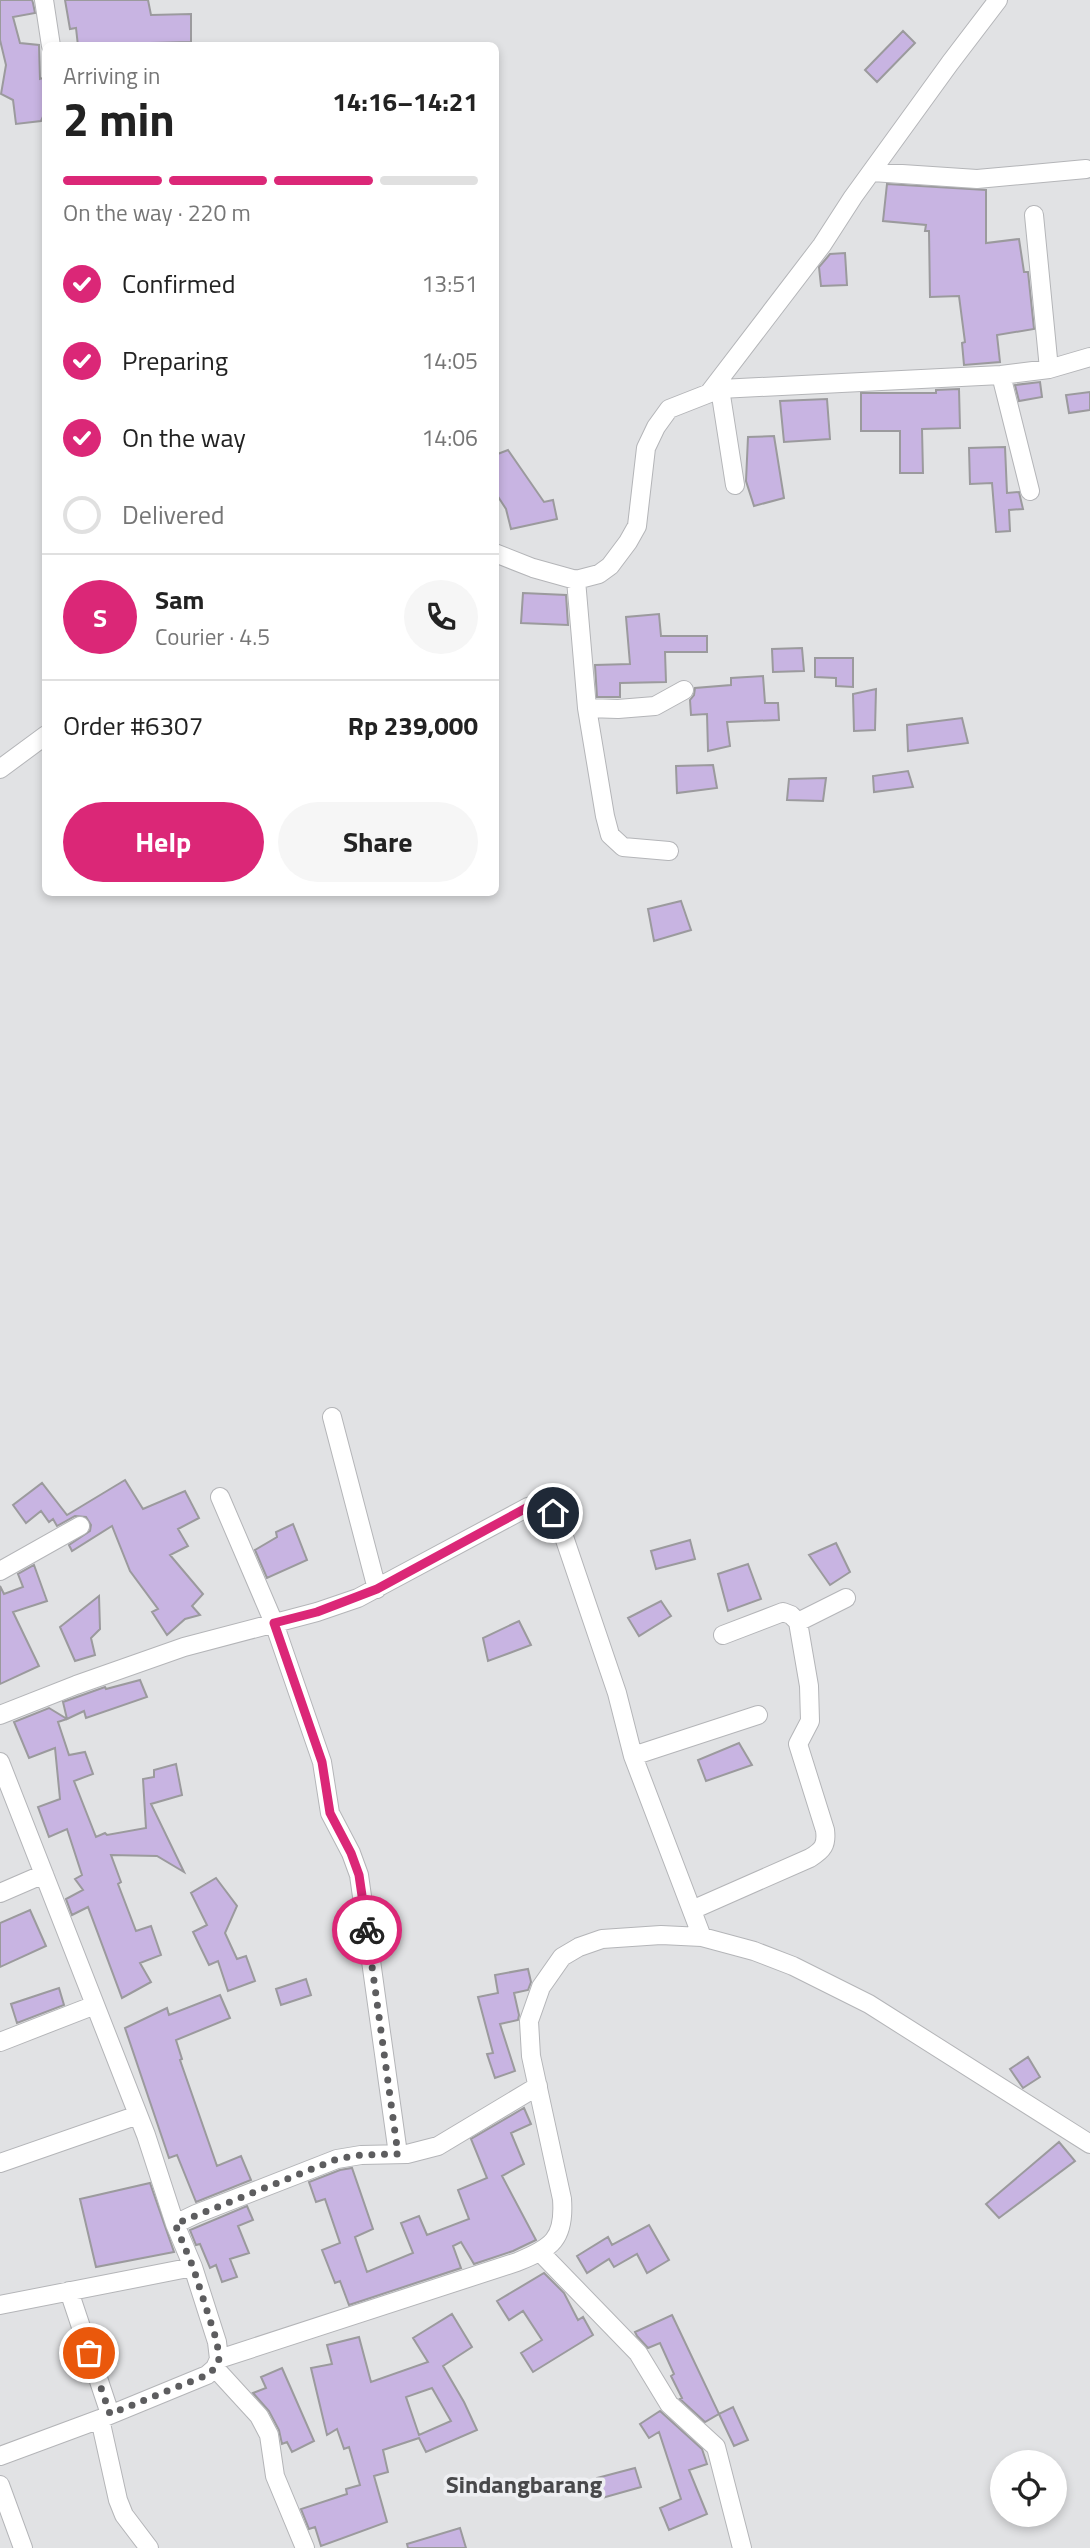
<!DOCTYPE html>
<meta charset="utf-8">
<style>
:root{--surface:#fff;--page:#f6f6f6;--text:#222;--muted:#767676;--line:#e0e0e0;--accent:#db2777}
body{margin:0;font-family:"Titillium Web",sans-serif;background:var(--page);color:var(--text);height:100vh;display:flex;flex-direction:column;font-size:26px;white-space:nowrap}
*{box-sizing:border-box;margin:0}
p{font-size:23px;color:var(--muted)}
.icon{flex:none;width:38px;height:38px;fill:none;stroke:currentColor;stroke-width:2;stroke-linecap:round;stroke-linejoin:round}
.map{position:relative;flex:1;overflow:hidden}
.sheet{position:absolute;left:42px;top:42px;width:457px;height:854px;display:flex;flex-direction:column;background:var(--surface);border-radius:10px;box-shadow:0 4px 10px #0003}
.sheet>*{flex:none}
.buttons{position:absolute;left:990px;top:2450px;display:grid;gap:14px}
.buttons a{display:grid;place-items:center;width:77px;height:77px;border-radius:50%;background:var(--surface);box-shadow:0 4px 10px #0003;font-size:35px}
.pin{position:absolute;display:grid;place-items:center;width:60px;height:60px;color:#fff;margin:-30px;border:4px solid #fff;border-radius:50%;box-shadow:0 2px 7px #0007}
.courier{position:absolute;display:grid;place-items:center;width:70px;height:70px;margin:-35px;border:5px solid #db2777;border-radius:50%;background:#fff;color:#222;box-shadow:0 2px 9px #0007}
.head em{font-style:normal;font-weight:700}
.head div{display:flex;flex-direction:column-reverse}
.head{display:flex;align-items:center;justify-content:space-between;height:119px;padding:0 21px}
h1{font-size:46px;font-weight:700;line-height:52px}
.bar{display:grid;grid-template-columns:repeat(4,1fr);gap:10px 7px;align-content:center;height:84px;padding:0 21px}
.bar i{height:9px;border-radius:5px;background:var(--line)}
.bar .active{background:var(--accent)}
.bar p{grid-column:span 4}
.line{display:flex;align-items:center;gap:18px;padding:0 21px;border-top:2px solid var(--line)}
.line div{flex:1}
.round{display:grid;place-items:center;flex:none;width:74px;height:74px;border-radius:37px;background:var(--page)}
ol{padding:0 21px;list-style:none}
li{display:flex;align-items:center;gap:21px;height:77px}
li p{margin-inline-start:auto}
li .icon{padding:7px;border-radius:50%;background:var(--accent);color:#fff;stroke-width:4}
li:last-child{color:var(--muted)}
li i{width:38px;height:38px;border:4px solid var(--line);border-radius:50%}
.action{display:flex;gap:14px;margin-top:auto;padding:14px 21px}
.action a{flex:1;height:80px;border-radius:42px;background:var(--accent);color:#fff;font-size:28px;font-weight:700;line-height:80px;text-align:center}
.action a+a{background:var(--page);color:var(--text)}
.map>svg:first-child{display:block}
.building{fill:#c8b4e2;stroke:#9b9a9d;stroke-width:2;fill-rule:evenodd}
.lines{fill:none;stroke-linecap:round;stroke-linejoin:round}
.street-casing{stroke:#b4b5b8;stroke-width:20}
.street{stroke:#fff;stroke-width:18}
.done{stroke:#5d5d5f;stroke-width:7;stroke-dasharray:0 12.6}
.route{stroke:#db2777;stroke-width:9}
.labels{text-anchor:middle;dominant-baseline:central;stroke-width:7;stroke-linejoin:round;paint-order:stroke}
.quarter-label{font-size:24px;font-weight:bold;fill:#48484a;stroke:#eeeff2}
</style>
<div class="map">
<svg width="1090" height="2548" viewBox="0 0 1090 2548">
<rect width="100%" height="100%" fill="#e1e2e4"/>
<path class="building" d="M0,0H32L33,3L35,13L13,17L20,43L39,45L40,79L46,77V110L41,121L16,124L13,100L1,94L6,65L0,40Z
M65,0H148L151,15L191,14V42L151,43V46H78L76,28L70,29Z
M903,31L915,43L877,82L865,70Z
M887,184L986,190V243L1019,239L1024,272H1028L1034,329L997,335L1000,362L964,365L962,343L965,342L959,296L930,297L929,231H925L926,225L883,221Z
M845,253L847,285L821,286L819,267L830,254Z
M1040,382L1042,397L1019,401L1015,385Z
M959,389L960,428L922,429L923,473H900V431H861V393H936V390Z
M1090,392V410L1069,413L1066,395Z
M827,399L830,439L784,442L780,401Z
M774,436L784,498L754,506L746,481L748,437Z
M1005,447L1007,493L1019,492L1023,509L1009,510L1010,531L996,532L992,483L970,484L969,448Z
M508,450L544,502L553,500L557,519L511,529L506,509L495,492V455Z
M523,593L566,595L568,625L521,623Z
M659,614L661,636H707V652H665L666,682L620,683V697H597L595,665L630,664L626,617Z
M802,648L804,671L773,672L772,649Z
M815,658H853V687L836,686V678L815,677Z
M763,676L765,703H778L779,720L727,722L730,746L708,751L707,714L691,715L690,700L694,695L695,688L731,685V678Z
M876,689L875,730L854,731L853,694Z
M962,718L968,743L908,751L907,725Z
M713,765L717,788L677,793L676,766Z
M908,771L913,787L874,792L873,776Z
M826,778L823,801L787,800L789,779Z
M681,901L691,930L654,941L648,909Z
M125,1480L143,1509L185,1491L199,1518L178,1529L188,1546L170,1555L203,1594L192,1606L200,1615L185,1619L167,1635L152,1612L158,1609L130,1571L112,1526L72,1551L69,1545L90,1531L91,1525L86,1517L75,1516L57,1526L53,1519L49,1522L41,1511L26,1523L13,1505L42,1483L67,1515Z
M293,1524L307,1560L267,1578L255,1550L277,1537L276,1532Z
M690,1540L695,1559L656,1569L651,1551Z
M836,1543L850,1572L830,1585L809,1555Z
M748,1564L761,1599L728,1611L718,1574Z
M34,1565L47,1601L13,1612L39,1666L0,1684V1586L4,1594L23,1587L18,1574Z
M99,1596L100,1629L91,1638L95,1655L75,1661L60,1627Z
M661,1601L671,1616L639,1636L628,1618Z
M519,1621L531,1645L488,1661L483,1638Z
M140,1680L147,1697L86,1718L84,1711L67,1719L63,1702L105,1687L106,1689Z
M49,1708L67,1719L58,1722L69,1755L85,1752L93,1774L74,1781L96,1837L105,1833L107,1835L146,1828L143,1779L154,1777V1770L176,1764L182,1795L151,1804L184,1872L157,1856L111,1855L121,1882L118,1884L136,1931L151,1926L161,1955L140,1963L151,1982L122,1998L88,1907L72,1915L66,1899L83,1890L75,1879L82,1875L67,1829L49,1837L38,1807L60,1799L55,1748L29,1758L14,1722Z
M739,1743L752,1765L706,1781L698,1760Z
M216,1878L237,1906L225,1933L237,1959L246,1956L255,1981L228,1991L218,1961L209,1965L193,1932L207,1925L191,1893Z
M30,1910L46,1946L0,1967V1923Z
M528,1969L531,1982L528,1990L514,1993L519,2015L518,2020L500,2024L515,2071L495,2078L487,2054L493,2053L478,1997L498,1993L495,1975Z
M306,1979L311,1995L281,2005L276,1989Z
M59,1988L64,2005L17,2023L11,2004Z
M220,1995L230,2018L176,2040L182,2059L180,2060L217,2166L241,2156L251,2180L196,2202L177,2155L169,2158L125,2028L167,2008L169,2015Z
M1028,2057L1040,2077L1023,2088L1010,2069Z
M524,2108L531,2124L511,2133L524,2164L502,2176L536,2240L513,2251L474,2264L461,2242L453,2246L461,2268L349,2305L340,2281L335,2283L322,2250L340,2243L325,2199L316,2202L309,2182L340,2170L352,2168L373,2229L355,2237L367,2272L413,2253L401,2223L419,2216L427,2235L469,2219L458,2190L487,2178L471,2139Z
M1059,2142L1075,2161L999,2218L986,2204Z
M150,2183L174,2252L96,2267L80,2199Z
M247,2206L253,2220L238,2226L249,2253L230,2259L237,2277L222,2282L216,2265L210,2268L200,2244L196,2245L190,2230Z
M649,2225L669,2260L647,2273L637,2254L614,2267L609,2259L587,2273L577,2256L608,2237L612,2245Z
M544,2273L564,2293L578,2320L583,2317L593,2335L533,2372L521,2353L542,2340L523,2311L509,2320L497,2301Z
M452,2314L472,2347L443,2366L464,2402L477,2430L426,2452L419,2438L383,2450L388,2472L374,2476L387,2522L321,2546L315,2527L309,2529L301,2509L347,2494L346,2489L360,2485L349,2447L344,2449L337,2429L327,2435L311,2368L332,2364L327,2345L359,2337L371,2382L428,2362L413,2338ZM432,2388L451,2421L419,2435L406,2397Z
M672,2315L719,2414L733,2407L748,2440L734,2446L719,2414L705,2422L680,2399L682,2398L671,2376L674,2374L660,2343L648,2348L637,2336L635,2332Z
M282,2368L314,2441L292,2452L287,2442L282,2444L279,2430L269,2411L253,2393L266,2388L261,2377Z
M660,2411L702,2449L707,2464L689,2470L707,2514L669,2530L660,2508L681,2499L659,2432L649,2438L640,2424Z
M635,2468L641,2487L602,2498L597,2478Z
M460,2528L466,2548H408L407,2544Z"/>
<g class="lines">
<g class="street-casing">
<path id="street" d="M44,0L51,46
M872,172L977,179L1086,169
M1034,215L1049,369
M1001,375L1030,491
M720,389L735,485
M709,393L822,245L853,197L950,63L998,0
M495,553L533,568L576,580L599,574L610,566L628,542L637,526L646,448L656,427L669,409L720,389L1001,375L1049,369L1090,357
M576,580L587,708L605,816L610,835L623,847L669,851
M587,708L618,709L655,706L684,690
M0,769L46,735
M332,1417L377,1589
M220,1497L274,1623L322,1762L330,1813L351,1853L359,1875L398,2154
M0,1571L80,1526
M723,1635L783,1612L791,1615L798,1622L846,1598
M0,1715L76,1685L184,1647L317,1612L358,1598L528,1507C545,1501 551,1511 560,1525L617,1693L633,1756L702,1937
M633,1756L758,1715
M0,1762L146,2135L175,2224L193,2267L217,2342L219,2359L215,2368L207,2375L100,2419L0,2456
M0,1893L44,1874
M692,1910L810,1858C823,1850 827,1845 825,1830L798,1744L810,1721L809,1686L798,1622
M0,2042L95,2005
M0,2163L138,2115
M175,2224L196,2214L337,2159L361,2155L407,2154L438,2146L538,2086
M541,2253L638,2353L669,2404L716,2447L742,2548
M69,2291L110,2414
M0,2305L193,2267
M219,2359L517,2262C552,2248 565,2239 562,2199L531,2056L529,2021L541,1987L562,1957L579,1947L602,1939L661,1935L702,1937L754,1951L793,1966L869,2004L1090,2144
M215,2368L259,2416L269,2435L275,2476L305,2548
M100,2419L118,2500L124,2515L149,2548
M0,2485L23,2548"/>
</g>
<use href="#street" class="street"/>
</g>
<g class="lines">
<path class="done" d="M89,2353L110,2414L207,2375L215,2368L219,2359L217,2342L193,2267L175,2224L337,2159L361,2155L398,2154L367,1930"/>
<path class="route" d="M367,1930L359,1875L351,1853L330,1813L322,1762L274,1623L317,1612L377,1589L528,1507C540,1503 544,1504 553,1513"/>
</g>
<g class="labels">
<g class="quarter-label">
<text x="524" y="2484">Sindangbarang</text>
</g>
</g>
</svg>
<div class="buttons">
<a><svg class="icon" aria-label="locate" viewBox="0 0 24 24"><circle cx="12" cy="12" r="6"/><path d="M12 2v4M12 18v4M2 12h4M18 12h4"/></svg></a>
</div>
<div class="pin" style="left:89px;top:2353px;background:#ea580c"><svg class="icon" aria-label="bag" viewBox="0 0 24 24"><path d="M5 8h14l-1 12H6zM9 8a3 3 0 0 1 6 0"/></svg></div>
<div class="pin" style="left:553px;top:1513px;background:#1f2937"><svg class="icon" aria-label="home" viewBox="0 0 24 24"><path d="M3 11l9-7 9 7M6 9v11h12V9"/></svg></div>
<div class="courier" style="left:367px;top:1930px"><svg class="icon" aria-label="bike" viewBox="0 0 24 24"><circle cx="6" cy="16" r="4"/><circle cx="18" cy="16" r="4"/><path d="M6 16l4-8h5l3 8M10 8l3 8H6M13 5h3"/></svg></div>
<section class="sheet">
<div class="head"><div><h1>2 min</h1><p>Arriving in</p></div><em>14:16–14:21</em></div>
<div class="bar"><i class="active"></i><i class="active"></i><i class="active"></i><i></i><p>On the way · 220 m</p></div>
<ol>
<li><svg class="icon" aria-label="check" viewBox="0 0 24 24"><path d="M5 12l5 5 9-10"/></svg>Confirmed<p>13:51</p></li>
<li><svg class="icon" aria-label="check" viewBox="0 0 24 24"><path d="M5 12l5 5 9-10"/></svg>Preparing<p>14:05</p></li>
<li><svg class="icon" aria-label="check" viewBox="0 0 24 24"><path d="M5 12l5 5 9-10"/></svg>On the way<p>14:06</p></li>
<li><i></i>Delivered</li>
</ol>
<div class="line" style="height:126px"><b class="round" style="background:var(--accent);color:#fff">S</b><div><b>Sam</b><p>Courier · 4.5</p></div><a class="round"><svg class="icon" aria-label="phone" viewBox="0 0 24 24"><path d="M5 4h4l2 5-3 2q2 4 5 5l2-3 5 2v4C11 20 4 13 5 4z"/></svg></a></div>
<div class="line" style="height:91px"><div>Order #6307</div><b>Rp 239,000</b></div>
<div class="action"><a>Help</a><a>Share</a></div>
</section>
</div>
